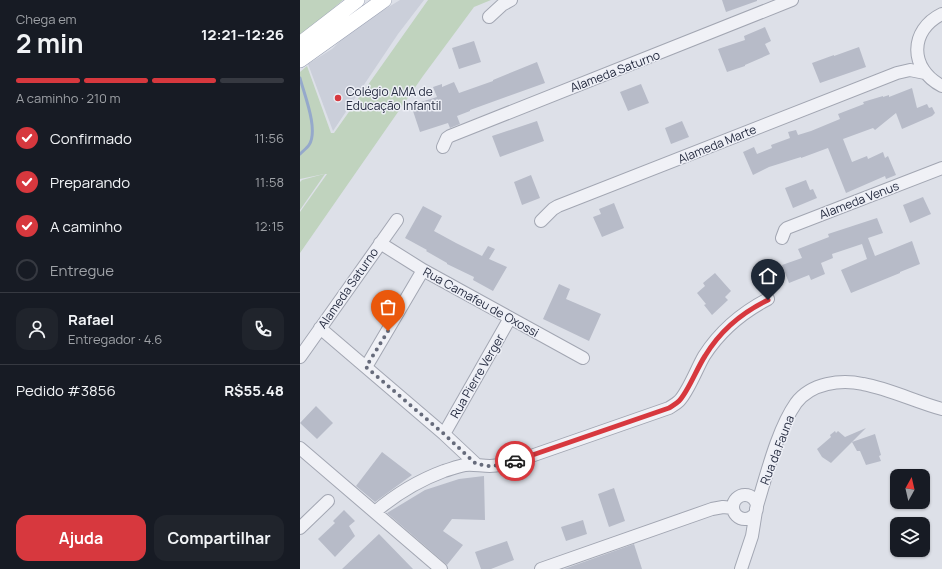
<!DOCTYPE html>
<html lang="pt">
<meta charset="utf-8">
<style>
:root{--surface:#171b24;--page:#20242c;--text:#f1f3f6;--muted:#9ea1a6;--line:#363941;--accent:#d7383e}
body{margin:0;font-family:Manrope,sans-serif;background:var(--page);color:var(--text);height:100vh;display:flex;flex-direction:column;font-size:15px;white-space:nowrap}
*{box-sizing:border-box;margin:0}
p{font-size:13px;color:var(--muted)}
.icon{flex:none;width:22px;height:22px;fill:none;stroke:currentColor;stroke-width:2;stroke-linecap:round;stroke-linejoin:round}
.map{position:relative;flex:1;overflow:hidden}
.drawer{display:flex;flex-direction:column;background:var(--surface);width:300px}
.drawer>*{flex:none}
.needle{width:26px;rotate:8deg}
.buttons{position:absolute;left:590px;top:469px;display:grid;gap:8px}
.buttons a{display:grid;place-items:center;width:40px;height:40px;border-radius:8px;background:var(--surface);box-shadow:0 1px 3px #0004;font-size:20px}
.pin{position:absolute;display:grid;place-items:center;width:34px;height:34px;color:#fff;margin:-41px -17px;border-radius:50% 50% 50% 0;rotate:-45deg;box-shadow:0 0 4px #0007}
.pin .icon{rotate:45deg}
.courier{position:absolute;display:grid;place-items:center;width:40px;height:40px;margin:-20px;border:3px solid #d7383e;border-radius:50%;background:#fff;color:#222;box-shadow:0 1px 5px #0007}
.headline em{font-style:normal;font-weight:700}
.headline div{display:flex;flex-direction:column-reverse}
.headline{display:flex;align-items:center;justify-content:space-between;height:68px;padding:0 16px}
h1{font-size:26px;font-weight:700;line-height:30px}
.bar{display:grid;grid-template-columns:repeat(4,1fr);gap:6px 4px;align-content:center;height:48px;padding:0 16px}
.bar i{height:5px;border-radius:3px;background:var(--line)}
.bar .selected{background:var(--accent)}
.bar p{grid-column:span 4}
.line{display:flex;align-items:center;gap:10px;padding:0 16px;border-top:1px solid var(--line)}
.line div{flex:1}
.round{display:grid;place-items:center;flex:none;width:42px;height:42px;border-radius:12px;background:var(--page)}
ol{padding:0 16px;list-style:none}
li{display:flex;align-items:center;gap:12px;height:44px}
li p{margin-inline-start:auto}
li .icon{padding:4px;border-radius:50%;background:var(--accent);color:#fff;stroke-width:4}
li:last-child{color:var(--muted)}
li i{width:22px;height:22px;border:2px solid var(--line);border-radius:50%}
.action{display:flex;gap:8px;margin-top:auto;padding:8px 16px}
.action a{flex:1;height:46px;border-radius:12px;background:var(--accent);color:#fff;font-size:16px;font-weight:700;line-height:46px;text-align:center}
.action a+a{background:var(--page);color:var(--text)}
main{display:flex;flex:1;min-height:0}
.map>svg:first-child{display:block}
.built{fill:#cbcfda}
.green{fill:#c0d3be}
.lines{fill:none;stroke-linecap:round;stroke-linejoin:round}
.stream{stroke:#95a9cb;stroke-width:3}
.building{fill:#b7bbc8}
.minor-casing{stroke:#a2a6b2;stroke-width:14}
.major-casing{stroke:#9ca3b5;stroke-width:16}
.minor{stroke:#f0f1f6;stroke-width:12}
.major{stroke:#fff;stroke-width:15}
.done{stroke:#666b7b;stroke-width:4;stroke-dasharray:0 7.2}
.route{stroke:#d7383e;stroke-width:5}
.poi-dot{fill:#d7383e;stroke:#edeff6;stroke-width:1.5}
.labels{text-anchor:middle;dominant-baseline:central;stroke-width:3;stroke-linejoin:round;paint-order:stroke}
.street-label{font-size:12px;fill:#262c40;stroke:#edeff6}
.poi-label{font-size:12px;fill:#262c40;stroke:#edeff6;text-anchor:start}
</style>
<main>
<section class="drawer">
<div class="headline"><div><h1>2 min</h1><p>Chega em</p></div><em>12:21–12:26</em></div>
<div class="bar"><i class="selected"></i><i class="selected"></i><i class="selected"></i><i></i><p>A caminho · 210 m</p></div>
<ol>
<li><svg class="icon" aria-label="check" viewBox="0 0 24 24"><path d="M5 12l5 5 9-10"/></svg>Confirmado<p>11:56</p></li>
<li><svg class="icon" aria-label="check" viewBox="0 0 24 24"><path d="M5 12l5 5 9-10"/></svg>Preparando<p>11:58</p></li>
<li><svg class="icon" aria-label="check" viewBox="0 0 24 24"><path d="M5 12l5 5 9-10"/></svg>A caminho<p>12:15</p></li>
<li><i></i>Entregue</li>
</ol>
<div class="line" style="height:72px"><a class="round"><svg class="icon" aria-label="person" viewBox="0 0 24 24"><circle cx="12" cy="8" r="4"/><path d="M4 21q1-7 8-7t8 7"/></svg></a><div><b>Rafael</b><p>Entregador · 4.6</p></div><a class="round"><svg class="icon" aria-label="phone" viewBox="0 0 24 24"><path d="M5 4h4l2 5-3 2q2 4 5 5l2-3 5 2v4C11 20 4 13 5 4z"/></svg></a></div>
<div class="line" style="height:52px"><div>Pedido #3856</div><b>R$55.48</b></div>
<div class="action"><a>Ajuda</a><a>Compartilhar</a></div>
</section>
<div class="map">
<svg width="642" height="569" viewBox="0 0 642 569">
<rect width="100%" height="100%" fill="#dde0e8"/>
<path class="built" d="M100,0H124L98,34L33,131L8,64L32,49L51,30Z"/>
<path class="green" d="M0,0H43L0,37Z
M128,0H191L174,7L123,76L0,253V212L27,174H25L0,210V182L2,180L24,174L0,179V72L7,66L31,133H34Z"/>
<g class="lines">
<path class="stream" d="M0,78C4,94 19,130 9,145C7,148 3,151 0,154"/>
</g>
<path class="building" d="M422,0H457V1L426,12Z
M465,27L471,41L465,44L470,54L445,65V66L427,72L418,49L445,40L444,36Z
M174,41L181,62L159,69L152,48Z
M559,47L566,67L520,83L512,63L534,55V56Z
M237,62L245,83L170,110V111L157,116L160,124L150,128L148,123L120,132L111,105L137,97L133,87L142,84V87L154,82L159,93L193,81V80Z
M341,84L349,103L328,111L320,92Z
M612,88L617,108L627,104L629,108L632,107L635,113L632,116L602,129L596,113L575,130L573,128L543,139L552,162L567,156L568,159L583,152L585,158L588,156L596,175L586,179L585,176L546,193L528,148L501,158V157L469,167L453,175L443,152L454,147L457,154L472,148L471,145L490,138L488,132L496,130L498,135L511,131L540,119L538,114L564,104L563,102L583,96V97L589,95V97Z
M237,121L244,141L200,157L192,136Z
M382,121L389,137L371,144L365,128Z
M231,175L240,198L222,205L214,182Z
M506,180L510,190L513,189L517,198L493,208L485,188Z
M623,197L631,214L610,223L603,205Z
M314,203L324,228L302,237L293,217L301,214L299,209Z
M123,206L142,216L134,231L156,243L182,256L188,246L195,249L189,259L207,267L193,291L173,280L174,277L147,264V263L126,251L127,250L105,238Z
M577,218L583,233L568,238L575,256L612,241L620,264L600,272V273L551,293L541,270L567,259L562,244L532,254L533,258L521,263L525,274L511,280L509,275L489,283L482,265L502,258L498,249L529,237L528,234Z
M415,273L431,291L425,297L428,300L412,315L404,305L406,304L397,293L405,286L403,283Z
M259,284L270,289L266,299L301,314L289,341L243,319Z
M16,406L33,423L17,439L0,423Z
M566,428L552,442L575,434L581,455L579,456L581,461L566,465L560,451H557L552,442L531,463L522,457L517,449L531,437L530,435L535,431L536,433L538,431L545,437Z
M82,452L112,475L75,502L56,486Z
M184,476L185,520L152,519L143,531L163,545L147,565L87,513L125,490L159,479Z
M314,488L325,521L309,527L298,494Z
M44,510L55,521L49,526L55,536L35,557L18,539L35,523L33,521Z
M283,520L287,534L266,541L261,527Z
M79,534L113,569H42Z
M207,541L214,560L191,569H181L175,552Z
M334,544L342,569H264Z"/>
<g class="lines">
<g class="minor-casing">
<path id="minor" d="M642,14C609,30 609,69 642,86
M189,17L202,5L211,0
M143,147L147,138L150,136L492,0
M241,221L253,209L258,206L597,73L610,70L625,73
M482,238L485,230L487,228L642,168
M80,243L123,270L283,358
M20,328L144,434L176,464
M0,357L97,220
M66,367L123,270
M144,434L210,318
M0,448L141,569
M433 507a12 12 0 1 1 24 0a12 12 0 1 1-24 0Z
M456,509C466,477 477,430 496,403C511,383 541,379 563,384C590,389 616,402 642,409
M75,512C96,494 117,481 144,471C151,469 158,466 165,465C173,464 181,466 190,466C197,466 204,464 211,463L369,408C372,406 376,404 379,401C388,392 397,368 404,356C420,331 443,312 468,299
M0,528L28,501
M241,569L412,509L423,507L433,508
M441,569L452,536L456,511"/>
</g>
<g class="major-casing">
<path id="major" d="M0,44L57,0
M0,60L84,0"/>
</g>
<use href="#minor" class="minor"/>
<use href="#major" class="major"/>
</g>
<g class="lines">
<path class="done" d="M88,331L66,367L144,434L176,464L189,466L200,465L215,461"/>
<path class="route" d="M215,461L369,408C372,406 376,404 379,401C388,392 397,368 405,356C420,331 443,312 468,300"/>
</g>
<circle class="poi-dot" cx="38" cy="98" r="4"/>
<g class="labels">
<g class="street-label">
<text transform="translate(315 71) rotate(-21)">Alameda Saturno</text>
<text transform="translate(417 144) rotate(-22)">Alameda Marte</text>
<text transform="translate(559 200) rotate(-21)">Alameda Venus</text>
<text transform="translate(48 288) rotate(-55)">Alameda Saturno</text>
<text transform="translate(181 302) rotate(29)">Rua Camafeu de Oxossi</text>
<text transform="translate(177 376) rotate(-60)">Rua Pierre Verger</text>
<text transform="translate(477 450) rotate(-69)">Rua da Fauna</text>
</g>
<g class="poi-label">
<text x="46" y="91">Colégio AMA de<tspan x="46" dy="14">Educação Infantil</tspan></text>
</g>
</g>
</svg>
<div class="buttons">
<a><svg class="needle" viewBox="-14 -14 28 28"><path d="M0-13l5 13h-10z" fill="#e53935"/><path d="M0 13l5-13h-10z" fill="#9ea1a6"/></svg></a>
<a><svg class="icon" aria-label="layers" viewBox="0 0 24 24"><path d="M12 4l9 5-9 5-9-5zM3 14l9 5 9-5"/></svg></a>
</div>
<div class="pin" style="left:88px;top:331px;background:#ea580c"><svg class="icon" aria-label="bag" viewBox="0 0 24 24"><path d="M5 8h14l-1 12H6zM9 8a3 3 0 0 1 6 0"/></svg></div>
<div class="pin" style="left:468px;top:300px;background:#1f2937"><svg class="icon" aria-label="home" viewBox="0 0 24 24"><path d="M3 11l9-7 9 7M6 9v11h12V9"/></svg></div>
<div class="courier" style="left:215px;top:461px"><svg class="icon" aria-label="car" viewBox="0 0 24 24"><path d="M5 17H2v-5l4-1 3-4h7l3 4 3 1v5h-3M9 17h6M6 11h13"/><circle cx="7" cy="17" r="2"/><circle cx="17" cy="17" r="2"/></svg></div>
</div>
</main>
